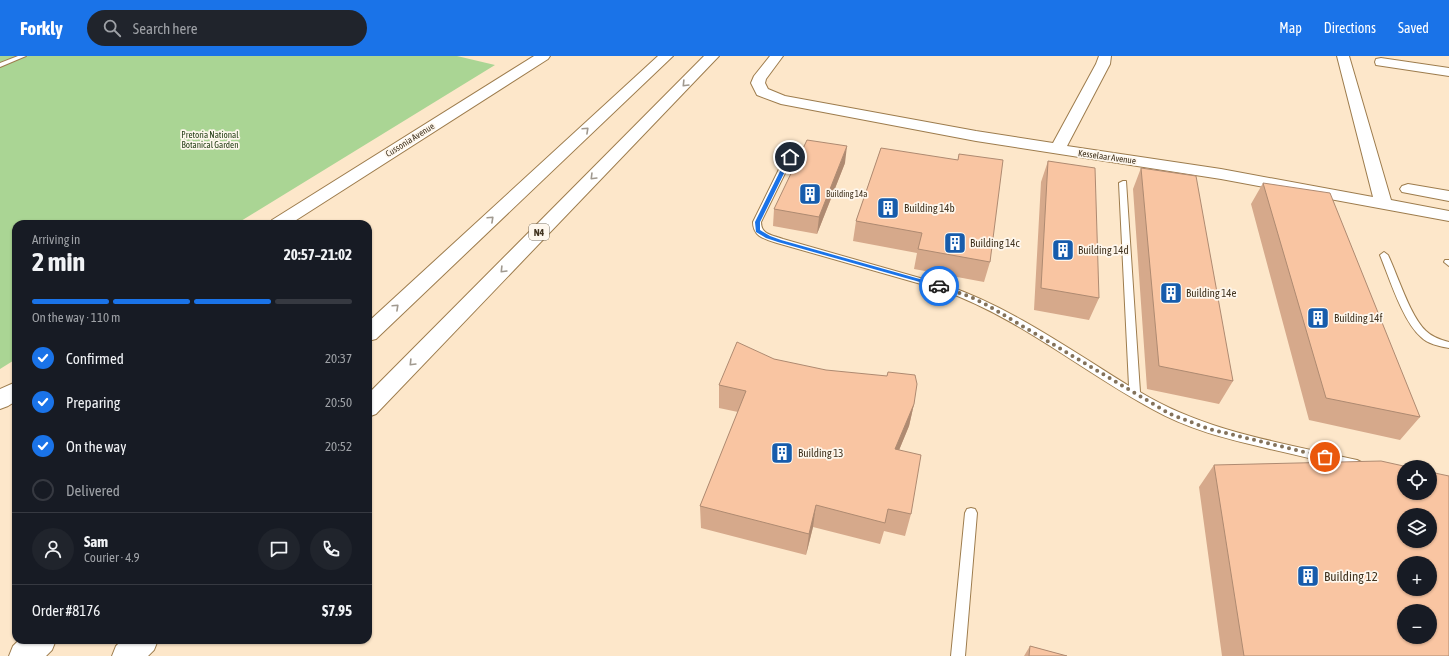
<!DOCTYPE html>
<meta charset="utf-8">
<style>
:root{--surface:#171b24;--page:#20242c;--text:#f1f3f6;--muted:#9ea1a6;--line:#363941;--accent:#1a73e8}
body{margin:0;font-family:"Asap Condensed",sans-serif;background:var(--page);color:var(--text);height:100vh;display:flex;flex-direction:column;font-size:15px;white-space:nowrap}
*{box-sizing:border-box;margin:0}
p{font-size:13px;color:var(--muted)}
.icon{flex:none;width:22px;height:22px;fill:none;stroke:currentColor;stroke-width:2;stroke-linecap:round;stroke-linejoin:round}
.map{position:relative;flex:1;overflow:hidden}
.side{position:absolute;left:12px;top:164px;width:360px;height:424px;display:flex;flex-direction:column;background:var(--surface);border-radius:12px;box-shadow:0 1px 3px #0004}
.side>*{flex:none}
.buttons{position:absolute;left:1397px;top:404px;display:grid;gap:8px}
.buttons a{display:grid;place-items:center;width:40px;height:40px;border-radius:50%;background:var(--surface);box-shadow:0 1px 3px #0004;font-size:20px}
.pin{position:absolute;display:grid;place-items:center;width:34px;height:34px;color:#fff;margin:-17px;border:2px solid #fff;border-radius:50%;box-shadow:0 1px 4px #0007}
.courier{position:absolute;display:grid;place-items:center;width:40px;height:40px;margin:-20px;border:3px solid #1a73e8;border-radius:50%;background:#fff;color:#222;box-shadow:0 1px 5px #0007}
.summary em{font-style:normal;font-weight:700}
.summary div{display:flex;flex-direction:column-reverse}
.summary{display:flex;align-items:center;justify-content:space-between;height:68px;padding:0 20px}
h1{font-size:26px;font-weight:700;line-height:30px}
.bar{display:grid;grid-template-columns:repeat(4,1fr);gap:6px 4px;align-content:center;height:48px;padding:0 20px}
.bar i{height:5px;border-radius:3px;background:var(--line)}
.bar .current{background:var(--accent)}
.bar p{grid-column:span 4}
.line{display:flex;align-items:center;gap:10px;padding:0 20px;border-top:1px solid var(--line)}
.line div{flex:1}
.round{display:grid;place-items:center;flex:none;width:42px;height:42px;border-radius:21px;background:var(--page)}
ol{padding:0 20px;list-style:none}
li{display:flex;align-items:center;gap:12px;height:44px}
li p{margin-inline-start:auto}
li .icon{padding:4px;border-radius:50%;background:var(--accent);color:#fff;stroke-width:4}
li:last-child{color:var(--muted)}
li i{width:22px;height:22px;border:2px solid var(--line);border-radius:50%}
header{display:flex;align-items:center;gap:24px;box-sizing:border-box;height:56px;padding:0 20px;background:var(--accent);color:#fff}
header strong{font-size:19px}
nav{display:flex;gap:22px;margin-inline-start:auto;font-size:14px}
.search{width:280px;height:36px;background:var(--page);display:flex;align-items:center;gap:10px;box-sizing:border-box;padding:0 14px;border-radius:22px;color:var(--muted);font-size:15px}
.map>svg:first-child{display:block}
.green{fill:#aad594}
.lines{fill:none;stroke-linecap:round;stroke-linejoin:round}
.lane-casing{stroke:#9d7c4d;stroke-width:2}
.street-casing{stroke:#9d7c4d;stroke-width:2}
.secondary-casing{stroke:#9d7c4d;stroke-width:2}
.highway-casing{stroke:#9d7c4d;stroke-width:2}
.lane{fill:#fff;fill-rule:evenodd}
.street{fill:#fff;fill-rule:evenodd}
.secondary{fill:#fff;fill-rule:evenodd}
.highway{fill:#fff;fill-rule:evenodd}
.wall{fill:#d6a98b}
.shaded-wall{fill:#ae8a71}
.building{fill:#f9c5a2;stroke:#ae8a71;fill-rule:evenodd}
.oneway{stroke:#a0998f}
.route{fill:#1a73e8}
.done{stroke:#83725b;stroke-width:4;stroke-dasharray:0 7.2}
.labels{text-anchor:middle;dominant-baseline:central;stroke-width:3.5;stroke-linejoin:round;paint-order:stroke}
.far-park-label{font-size:9px;fill:#264018;stroke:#fef7ed}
.far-street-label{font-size:9px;fill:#41331f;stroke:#fef7ed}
.far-poi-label{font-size:9px;fill:#41331f;stroke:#fef7ed;text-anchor:start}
.shield{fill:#fef7ed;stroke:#7a6e5d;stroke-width:1}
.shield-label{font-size:10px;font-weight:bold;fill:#41331f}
.poi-label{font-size:11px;fill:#41331f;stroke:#fef7ed;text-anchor:start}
.near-poi-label{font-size:13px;fill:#41331f;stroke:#fef7ed;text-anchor:start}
</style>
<header>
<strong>Forkly</strong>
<div class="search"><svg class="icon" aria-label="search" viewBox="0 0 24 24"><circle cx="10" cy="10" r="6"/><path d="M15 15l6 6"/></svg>Search here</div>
<nav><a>Map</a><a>Directions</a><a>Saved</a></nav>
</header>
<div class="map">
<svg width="1449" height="600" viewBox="0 0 1449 600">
<rect width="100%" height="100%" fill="#fde7ca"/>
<path class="green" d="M0,0H457L495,9L236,168H16V303L0,313Z"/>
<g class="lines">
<g class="lane-casing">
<path id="lane" d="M18,0H26L0,11V7Z
M786,99H789L793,101L761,166C761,179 773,179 783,183L948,230C1012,252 1072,295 1129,330L1119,127L1123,125H1126L1140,336C1206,376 1283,387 1357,404L1361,406L1363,409L1361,412L1357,414C1327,406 1296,399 1266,392C1227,383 1187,373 1152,353C1082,315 1018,261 942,234L777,187C765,183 753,181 753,166Z
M1384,196L1388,199C1398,220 1410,260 1426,275C1432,281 1441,284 1449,286V292C1439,290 1428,288 1421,281C1403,266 1389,221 1380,199Z
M1445,204H1449V210L1444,206Z
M971,452L975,453L977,457L965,600H951L965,457L967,453Z"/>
</g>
<g class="street-casing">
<path id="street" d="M770,0H783L766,23L765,27L768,33L785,40L976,75L1053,87L1096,8L1099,0H1111L1110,8L1067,90L1221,113L1373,141L1337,0H1349L1391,144L1449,155V165L1221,123L976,85L781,48L757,39L751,27L754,20Z
M1381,2L1449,12V20L1376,9L1375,6L1376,3Z
M1408,128L1449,135V145L1402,136L1400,133L1402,130Z"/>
</g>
<g class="secondary-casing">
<path id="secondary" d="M534,0H550L548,3L290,168H269L272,164Z
M16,326V345L8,350L0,353V333Z"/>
</g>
<g class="highway-casing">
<path id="highway" d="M658,0H673L376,283L368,285V266Z
M704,0H719L376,358L368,361V338Z
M19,584H56L52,594L46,600H9L13,590Z
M122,584H158L154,594L148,600H112L116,590Z"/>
</g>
<use href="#lane" class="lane"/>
<use href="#street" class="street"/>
<use href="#secondary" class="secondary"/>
<use href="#highway" class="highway"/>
</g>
<path class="wall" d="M881,92L990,206L984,226L914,213L917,197L853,185L856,165Z
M1048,105L1099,242L1089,264L1034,254L1041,126Z
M845,107L817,178L773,170L774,153Z
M1141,112L1233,325L1219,348L1147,333L1133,133Z
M1263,127L1420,361L1400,384L1309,364L1251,148Z
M774,303L914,348L909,370L899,394L911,458L905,480L884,475L880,488L813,471L806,499L701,472L700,450L738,356L719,352V329Z
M1214,409L1449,600H1222L1199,431Z
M1030,590L1067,600H1024Z"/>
<path class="shaded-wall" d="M847,90L845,107L817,178L819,161Z
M914,348L909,370L890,416L895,393Z
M816,449L813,471L806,499L809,478Z"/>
<path class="building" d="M807,84L847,90L819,161L774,153Z
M881,92L958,104L959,98L1003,104L990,206L918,193L922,177L856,165Z
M1048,105L1095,112L1099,242L1041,232Z
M1141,112L1196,120L1233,325L1159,310Z
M1263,127L1330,137L1420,361L1326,342Z
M737,286L774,303L826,314L887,320L888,316L915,319L917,328L914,348L895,393L921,399L911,458L888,453L885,467L816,449L809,478L700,450L746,335L719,329Z
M1381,405L1408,411H1404V437H1430V416L1449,420V600H1244L1214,409ZM1404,459H1430V485H1404ZM1404,507H1430V533H1404ZM1404,555H1430V581H1404Z
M1030,590L1067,600H1029Z"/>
<defs><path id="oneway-chevron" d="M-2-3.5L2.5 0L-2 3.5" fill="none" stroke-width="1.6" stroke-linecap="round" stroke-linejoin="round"/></defs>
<g class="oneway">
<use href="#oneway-chevron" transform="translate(685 28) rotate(134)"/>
<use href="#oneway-chevron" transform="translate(586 74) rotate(-43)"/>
<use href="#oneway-chevron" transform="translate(593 121) rotate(135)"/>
<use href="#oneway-chevron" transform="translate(491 163) rotate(-43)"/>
<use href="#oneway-chevron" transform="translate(503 214) rotate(134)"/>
<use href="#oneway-chevron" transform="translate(396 251) rotate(-43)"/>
<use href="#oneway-chevron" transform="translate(412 307) rotate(134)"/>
</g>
<path class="route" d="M790,99L792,101L760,166V174L770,180L781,184L941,229V232L778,186L766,182L756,176L755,166L787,101Z"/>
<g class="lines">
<path class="done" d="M939,230L971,241L987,249L1170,358L1209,373L1325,401"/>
</g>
<defs>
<g id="building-square" transform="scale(1.15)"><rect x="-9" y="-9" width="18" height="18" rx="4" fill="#175cac" stroke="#fef7ed"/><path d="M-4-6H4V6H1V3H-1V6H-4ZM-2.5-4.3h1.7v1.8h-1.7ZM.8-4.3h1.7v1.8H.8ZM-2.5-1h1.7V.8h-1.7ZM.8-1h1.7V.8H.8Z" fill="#fff"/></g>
</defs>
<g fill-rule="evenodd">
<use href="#building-square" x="810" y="138"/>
<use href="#building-square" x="888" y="152"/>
<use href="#building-square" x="955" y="187"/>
<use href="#building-square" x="1063" y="194"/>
<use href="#building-square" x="1171" y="237"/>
<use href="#building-square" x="1318" y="262"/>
<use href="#building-square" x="782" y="397"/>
<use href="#building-square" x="1308" y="520"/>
</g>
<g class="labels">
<g class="far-park-label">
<text x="210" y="79">Pretoria National<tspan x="210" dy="10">Botanical Garden</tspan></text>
</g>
<g class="far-street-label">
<text transform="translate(410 84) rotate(-32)">Cussonia Avenue</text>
<text transform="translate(1107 101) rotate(8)">Kesselaar Avenue</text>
</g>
<g class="far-poi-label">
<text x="826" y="138">Building 14a</text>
</g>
<rect class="shield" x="529" y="168" width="20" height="16" rx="3"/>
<g class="shield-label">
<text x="539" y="176">N4</text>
</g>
<g class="poi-label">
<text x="904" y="152">Building 14b</text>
<text x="970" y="187">Building 14c</text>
<text x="1078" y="194">Building 14d</text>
<text x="1186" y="237">Building 14e</text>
<text x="1334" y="262">Building 14f</text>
<text x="798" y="397">Building 13</text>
</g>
<g class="near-poi-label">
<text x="1324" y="520">Building 12</text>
</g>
</g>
</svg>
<div class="buttons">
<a><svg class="icon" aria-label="locate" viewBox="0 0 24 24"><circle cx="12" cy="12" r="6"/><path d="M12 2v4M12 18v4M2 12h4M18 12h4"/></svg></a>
<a><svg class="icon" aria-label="layers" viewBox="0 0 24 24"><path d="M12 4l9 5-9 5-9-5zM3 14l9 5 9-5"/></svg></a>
<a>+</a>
<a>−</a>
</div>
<div class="pin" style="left:1325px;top:401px;background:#ea580c"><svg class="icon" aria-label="bag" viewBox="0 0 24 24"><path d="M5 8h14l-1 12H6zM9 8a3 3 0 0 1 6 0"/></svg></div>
<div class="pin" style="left:790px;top:101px;background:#1f2937"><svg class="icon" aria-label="home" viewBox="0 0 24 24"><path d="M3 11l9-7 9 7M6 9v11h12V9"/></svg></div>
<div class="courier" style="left:939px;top:230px"><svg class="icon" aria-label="car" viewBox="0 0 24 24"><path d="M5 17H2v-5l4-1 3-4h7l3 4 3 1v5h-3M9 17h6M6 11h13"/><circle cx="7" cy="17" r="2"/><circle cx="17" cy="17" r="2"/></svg></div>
<section class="side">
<div class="summary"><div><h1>2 min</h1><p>Arriving in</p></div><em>20:57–21:02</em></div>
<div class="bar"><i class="current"></i><i class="current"></i><i class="current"></i><i></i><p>On the way · 110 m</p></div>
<ol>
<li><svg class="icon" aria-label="check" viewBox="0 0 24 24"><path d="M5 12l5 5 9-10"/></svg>Confirmed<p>20:37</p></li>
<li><svg class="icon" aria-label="check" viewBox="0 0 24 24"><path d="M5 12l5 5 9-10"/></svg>Preparing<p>20:50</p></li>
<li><svg class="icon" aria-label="check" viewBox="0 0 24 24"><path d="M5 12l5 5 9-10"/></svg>On the way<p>20:52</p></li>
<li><i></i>Delivered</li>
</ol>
<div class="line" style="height:72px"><a class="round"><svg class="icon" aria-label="person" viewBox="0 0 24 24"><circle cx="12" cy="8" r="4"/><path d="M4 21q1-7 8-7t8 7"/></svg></a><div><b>Sam</b><p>Courier · 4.9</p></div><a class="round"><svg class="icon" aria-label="chat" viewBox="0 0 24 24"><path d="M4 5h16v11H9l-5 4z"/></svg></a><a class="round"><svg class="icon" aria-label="phone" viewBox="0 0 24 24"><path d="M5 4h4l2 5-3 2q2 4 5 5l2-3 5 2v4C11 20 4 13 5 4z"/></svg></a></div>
<div class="line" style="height:52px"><div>Order #8176</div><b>$7.95</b></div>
</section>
</div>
